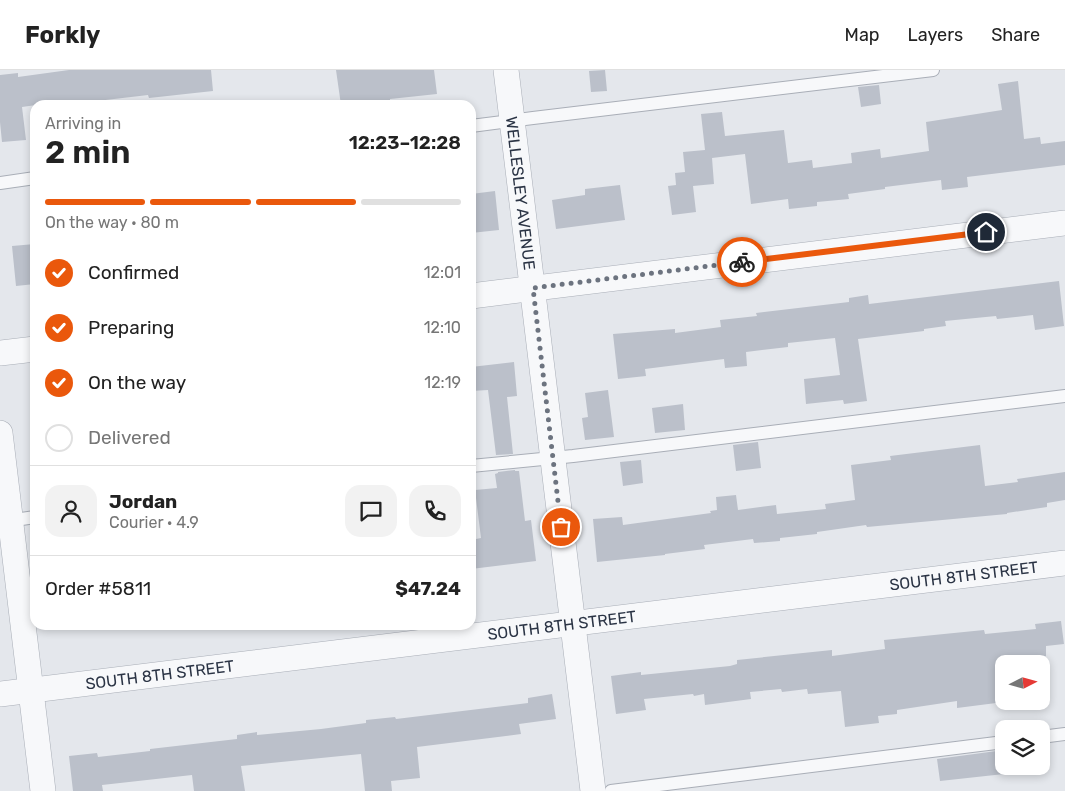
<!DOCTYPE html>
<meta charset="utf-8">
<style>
:root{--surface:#fff;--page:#f2f2f2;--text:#222;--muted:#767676;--line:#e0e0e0;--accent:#ea580c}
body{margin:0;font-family:Rubik,sans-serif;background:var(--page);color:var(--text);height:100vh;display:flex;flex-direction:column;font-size:19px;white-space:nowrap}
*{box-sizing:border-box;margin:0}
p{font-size:16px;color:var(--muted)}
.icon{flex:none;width:28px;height:28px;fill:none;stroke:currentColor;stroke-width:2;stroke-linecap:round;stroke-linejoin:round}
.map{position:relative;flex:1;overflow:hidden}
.drawer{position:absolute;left:30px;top:30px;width:446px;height:530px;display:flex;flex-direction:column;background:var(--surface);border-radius:15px;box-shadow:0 2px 8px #0003}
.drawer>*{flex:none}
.needle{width:32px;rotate:84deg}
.controls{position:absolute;left:995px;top:585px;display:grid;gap:10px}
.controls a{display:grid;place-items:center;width:55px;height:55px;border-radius:10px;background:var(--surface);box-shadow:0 2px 8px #0003;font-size:25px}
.pin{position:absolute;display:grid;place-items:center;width:42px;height:42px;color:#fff;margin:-21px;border:2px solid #fff;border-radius:50%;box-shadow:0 1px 5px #0007}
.courier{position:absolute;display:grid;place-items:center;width:50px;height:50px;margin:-25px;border:4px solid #ea580c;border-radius:50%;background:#fff;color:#222;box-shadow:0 1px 6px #0007}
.head em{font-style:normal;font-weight:600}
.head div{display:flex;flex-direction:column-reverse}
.head{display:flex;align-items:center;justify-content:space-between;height:85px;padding:0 15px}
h1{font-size:32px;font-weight:600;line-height:38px}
.bar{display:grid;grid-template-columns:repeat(4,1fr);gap:8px 5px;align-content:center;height:60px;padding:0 15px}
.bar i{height:6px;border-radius:4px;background:var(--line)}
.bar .active{background:var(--accent)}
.bar p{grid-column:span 4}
.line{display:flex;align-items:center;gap:12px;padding:0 15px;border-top:1px solid var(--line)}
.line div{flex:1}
.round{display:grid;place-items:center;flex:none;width:52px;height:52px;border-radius:15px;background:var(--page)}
ol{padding:0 15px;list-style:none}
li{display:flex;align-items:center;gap:15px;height:55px}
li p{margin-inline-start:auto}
li .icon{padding:5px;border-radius:50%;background:var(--accent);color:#fff;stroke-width:4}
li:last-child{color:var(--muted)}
li i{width:28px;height:28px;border:2px solid var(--line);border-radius:50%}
header{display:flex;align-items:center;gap:30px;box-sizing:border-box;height:70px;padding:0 25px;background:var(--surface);border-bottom:1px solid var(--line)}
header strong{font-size:24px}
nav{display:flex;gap:28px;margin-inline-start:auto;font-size:18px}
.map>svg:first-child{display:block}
.building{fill:#bbc0ca}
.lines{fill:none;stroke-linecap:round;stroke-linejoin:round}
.lane-casing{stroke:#a9aeb7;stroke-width:14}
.street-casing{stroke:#a9aeb7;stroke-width:26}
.lane{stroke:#f7f8fa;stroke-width:12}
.street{stroke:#f7f8fa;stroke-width:25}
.done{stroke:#6c737f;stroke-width:5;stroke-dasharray:0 9}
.route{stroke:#ea580c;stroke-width:6}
.labels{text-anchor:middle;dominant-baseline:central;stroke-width:4;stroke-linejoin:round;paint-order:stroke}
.street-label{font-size:16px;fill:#2b3445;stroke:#f4f6f9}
</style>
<header>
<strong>Forkly</strong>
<nav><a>Map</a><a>Layers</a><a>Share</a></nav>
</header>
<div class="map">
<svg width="1065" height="721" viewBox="0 0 1065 721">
<rect width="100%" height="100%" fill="#e4e7ec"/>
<path class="building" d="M69,0H211L213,21L149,28L148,25L97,31V35H71V30L22,37L26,70L2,72L0,52V5L18,3V7Z
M336,0H434L437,24L390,29V35H341Z
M605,0L607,21L591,22L589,1Z
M1018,11L1024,69L1040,67L1041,74L1065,71V95L967,107L968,117L942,120L941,110L885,117V119L848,124L849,129L817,132V136L789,139L788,129L751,134L745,84L712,88L714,114L693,116L696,142L672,145L668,116L676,115L675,103L685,102L683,82L705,80L701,44L722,42L725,66L784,60L788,93L812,90L813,98L852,93L851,83L880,79L881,88L929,81L926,52L1002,40L998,14Z
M879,15L881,34L861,37L858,17Z
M620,115L625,150L556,159L552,130L585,125V119Z
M495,121L499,160L471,163V124Z
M35,174V214L16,216L12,176Z
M1059,211L1064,256L1035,260L1033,245L997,249L996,246L945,251L946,256L924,259V261L858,269L867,331L844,334L843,330L806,334L804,309L840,305L835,268L788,273V277L746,282L747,296L725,298L724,289L645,299L646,306L618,309L613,264L675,259V263L721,257L720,250L757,246L756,243L849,232V228L868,225L869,234Z
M514,292L517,326L507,327L513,384L496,385L488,320L471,321V297Z
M608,320L614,367L585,370L582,348L588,347L585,323Z
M683,334L685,360L655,363L652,338Z
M758,372L761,398L736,401L733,375Z
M980,375L985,416L1018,412L1017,409L1065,402V430L1047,433V437L1007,443V444L867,457L866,455L817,462V464L780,468V471L754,473L753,469L704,475L705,479L665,484V485L597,492L593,449L622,447L623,455L711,443L710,441L717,440L716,427L736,425L738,440L776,435L777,444L826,439L825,434L855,430L851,395L891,390L890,386Z
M641,390L643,413L623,416L620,392Z
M515,400V401H519L525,451L531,450L536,491L471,499V470L481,468L475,420L497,418L495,404L498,403V402Z
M1061,551L1064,574L1046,576V586L1004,590V632L957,638V631L897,640V644L878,646L879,653L845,657L841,621L808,624L807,619L782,622L781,619L750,622L751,629L705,635L704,624L694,626L693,624L644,629L646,640L616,644L611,606L641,602V605L730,596L737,594V590L832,580V586L885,579L884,570L984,560L985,564L1036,559L1035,554Z
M552,624L556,649L519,654L521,664L417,677L420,708L391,711L392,721H365L361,684L241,696L245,721H194L192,705L102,715L103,721H73L69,686L97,683L98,687L150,681V679L237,669V665L257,662V665L321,659L366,653V650L395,647L396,649L528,633V628Z
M1004,680V704L940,711L937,689Z"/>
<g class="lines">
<g class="lane-casing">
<path id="lane" d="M471,56L533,48L933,0
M0,113L35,108
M471,396L573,386L1065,326
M8,451L35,447
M1041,667L1065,664
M611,721L1004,672"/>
</g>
<g class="street-casing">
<g id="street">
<path id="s1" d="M506,0L593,721"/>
<path d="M471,226L1065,153"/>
<path d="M0,283L35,279"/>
<path d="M0,363L43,721"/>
<path id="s2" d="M0,624L1065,493"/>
</g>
</g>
<use href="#lane" class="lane"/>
<use href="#street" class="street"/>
</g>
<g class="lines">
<path class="done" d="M561,457L533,218L742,192"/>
<path class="route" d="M742,192L986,162"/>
</g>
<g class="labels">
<g class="street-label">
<text stroke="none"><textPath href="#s1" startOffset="124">WELLESLEY AVENUE</textPath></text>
<text stroke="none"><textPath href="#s2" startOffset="971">SOUTH 8TH STREET</textPath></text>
<text stroke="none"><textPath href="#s2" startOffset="566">SOUTH 8TH STREET</textPath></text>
<text stroke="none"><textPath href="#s2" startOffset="161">SOUTH 8TH STREET</textPath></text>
</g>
</g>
</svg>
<div class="controls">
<a><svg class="needle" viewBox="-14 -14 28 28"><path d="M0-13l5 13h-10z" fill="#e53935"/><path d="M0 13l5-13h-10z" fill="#767676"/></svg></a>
<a><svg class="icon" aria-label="layers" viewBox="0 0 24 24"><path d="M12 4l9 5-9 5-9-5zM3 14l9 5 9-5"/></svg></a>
</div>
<div class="pin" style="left:561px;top:457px;background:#ea580c"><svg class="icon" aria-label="bag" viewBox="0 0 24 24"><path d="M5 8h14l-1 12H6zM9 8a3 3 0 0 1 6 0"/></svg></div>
<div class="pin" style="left:986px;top:162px;background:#1f2937"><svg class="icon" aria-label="home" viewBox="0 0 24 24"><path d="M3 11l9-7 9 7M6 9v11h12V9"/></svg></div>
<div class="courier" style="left:742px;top:192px"><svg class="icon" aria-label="bike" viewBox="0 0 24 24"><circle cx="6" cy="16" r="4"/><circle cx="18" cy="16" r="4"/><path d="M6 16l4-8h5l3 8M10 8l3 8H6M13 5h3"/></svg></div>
<section class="drawer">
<div class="head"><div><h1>2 min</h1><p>Arriving in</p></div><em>12:23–12:28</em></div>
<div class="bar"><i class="active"></i><i class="active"></i><i class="active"></i><i></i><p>On the way · 80 m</p></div>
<ol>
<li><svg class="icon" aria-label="check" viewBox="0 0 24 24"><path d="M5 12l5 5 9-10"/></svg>Confirmed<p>12:01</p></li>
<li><svg class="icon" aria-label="check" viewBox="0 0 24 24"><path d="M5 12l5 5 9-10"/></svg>Preparing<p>12:10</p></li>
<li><svg class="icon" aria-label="check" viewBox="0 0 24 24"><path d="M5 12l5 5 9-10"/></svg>On the way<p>12:19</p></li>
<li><i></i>Delivered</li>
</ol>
<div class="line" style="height:90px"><a class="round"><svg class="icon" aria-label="person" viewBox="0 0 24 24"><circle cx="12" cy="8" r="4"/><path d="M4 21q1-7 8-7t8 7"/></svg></a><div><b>Jordan</b><p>Courier · 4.9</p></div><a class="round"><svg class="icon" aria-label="chat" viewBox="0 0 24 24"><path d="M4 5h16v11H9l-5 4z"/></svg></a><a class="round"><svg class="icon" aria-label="phone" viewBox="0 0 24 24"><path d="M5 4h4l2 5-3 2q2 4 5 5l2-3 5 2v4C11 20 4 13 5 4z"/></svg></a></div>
<div class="line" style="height:65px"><div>Order #5811</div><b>$47.24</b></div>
</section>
</div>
